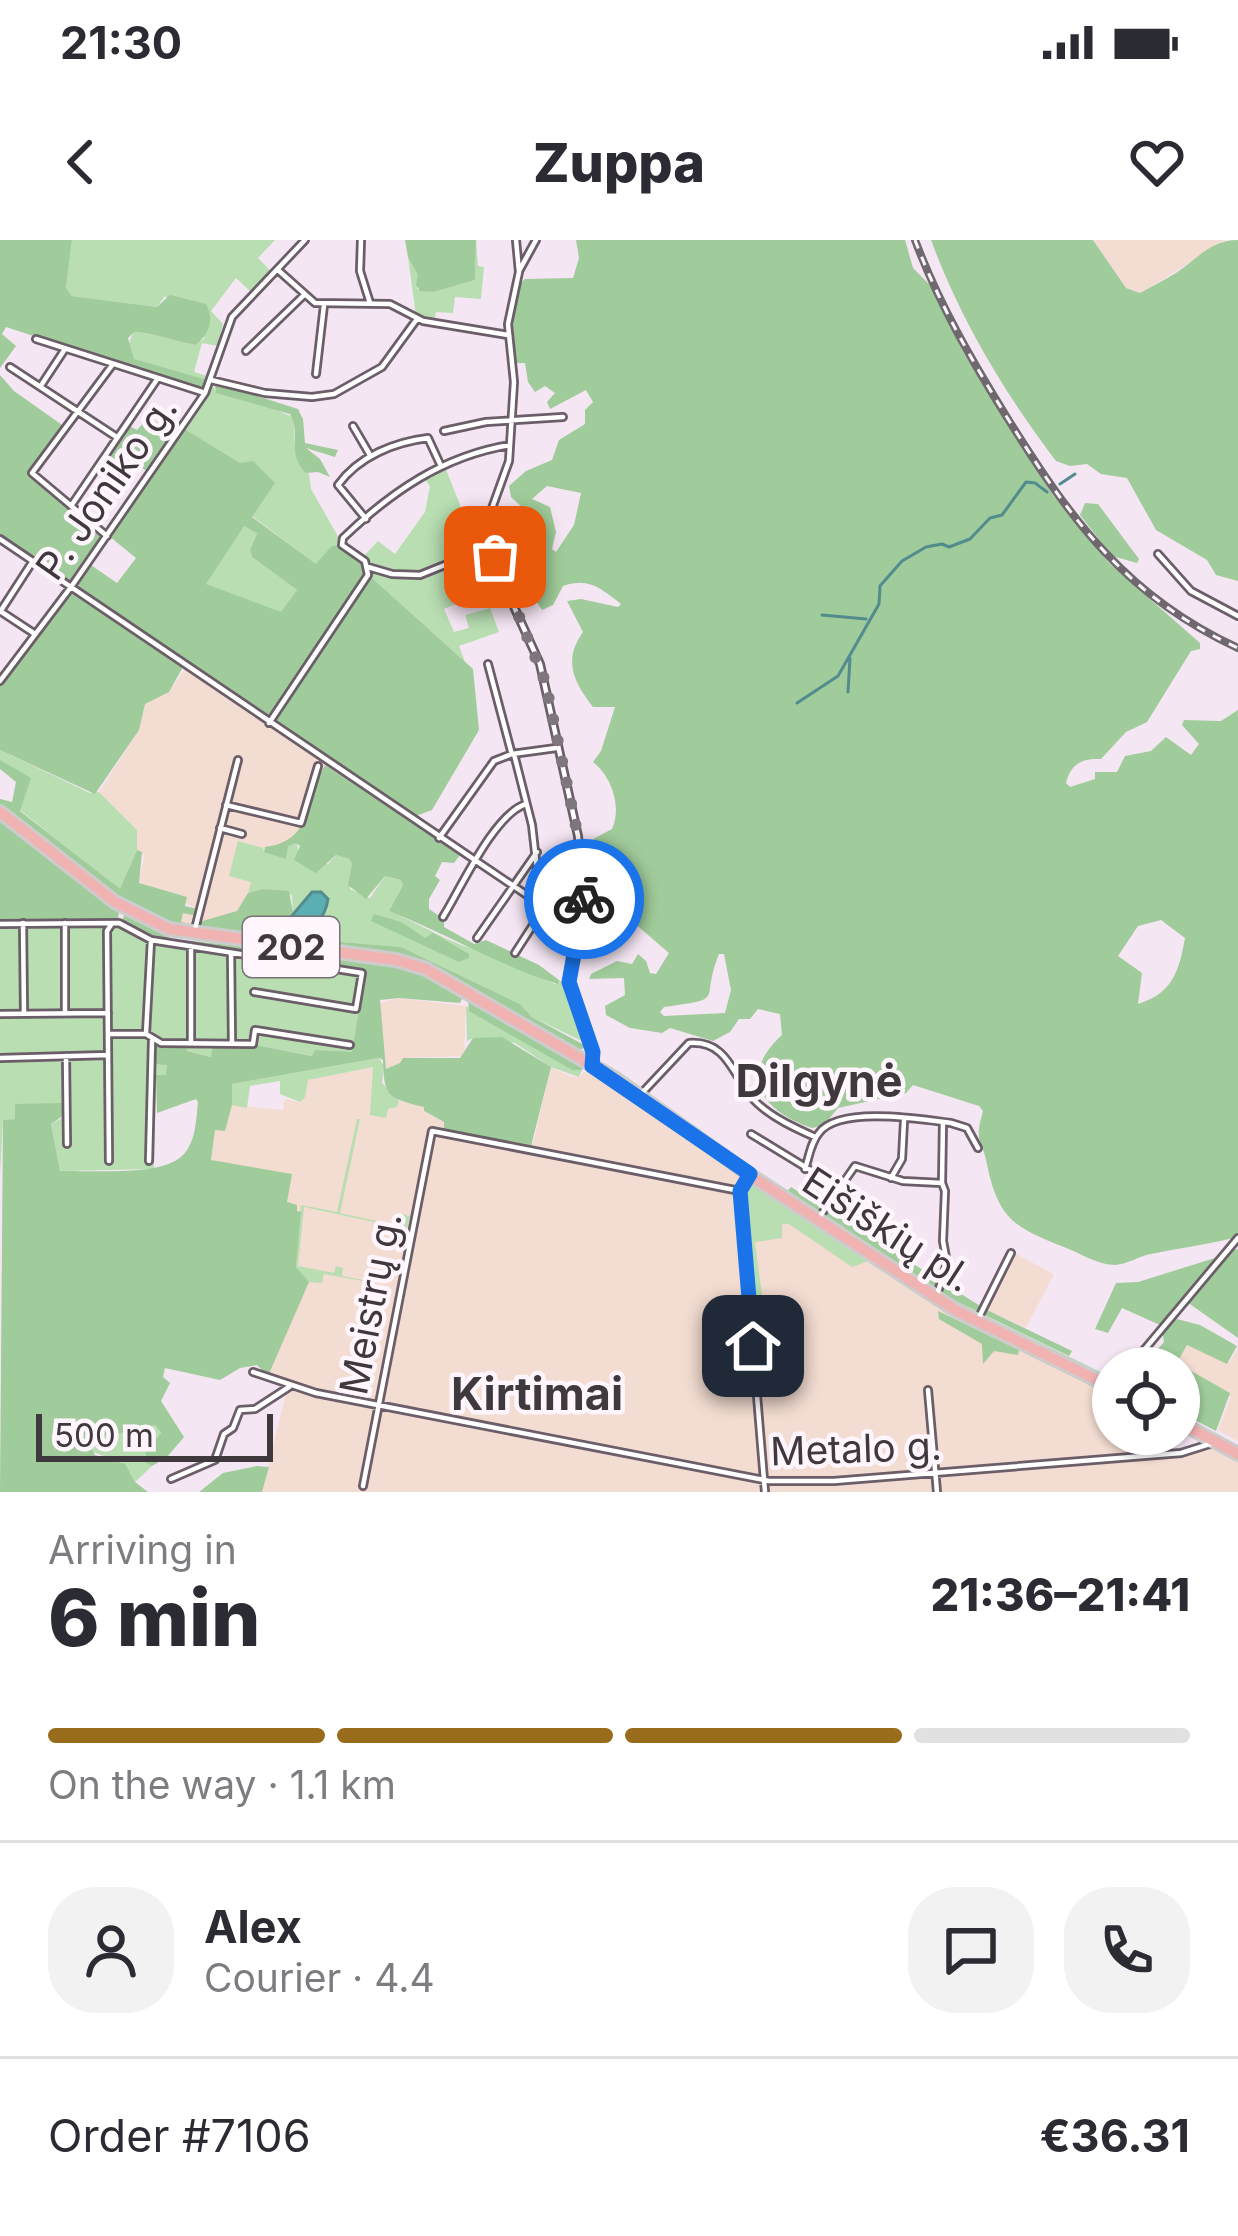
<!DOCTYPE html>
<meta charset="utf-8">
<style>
:root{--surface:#fff;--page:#f2f2f3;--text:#2b2b33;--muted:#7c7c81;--line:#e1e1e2;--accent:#986c1b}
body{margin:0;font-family:Inter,sans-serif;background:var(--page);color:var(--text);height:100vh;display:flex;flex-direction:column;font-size:45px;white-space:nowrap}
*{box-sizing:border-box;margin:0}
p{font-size:39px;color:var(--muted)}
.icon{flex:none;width:66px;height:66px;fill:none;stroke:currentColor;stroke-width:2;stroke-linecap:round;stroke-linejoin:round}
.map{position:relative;height:1252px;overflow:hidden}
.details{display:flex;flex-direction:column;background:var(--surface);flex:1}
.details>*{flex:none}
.fabs{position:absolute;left:1092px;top:1107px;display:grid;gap:24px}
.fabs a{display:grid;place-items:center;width:108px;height:108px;border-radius:50%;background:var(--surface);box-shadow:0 3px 9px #0004;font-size:60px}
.scale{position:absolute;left:36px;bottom:30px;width:237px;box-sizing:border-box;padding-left:12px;border:6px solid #3f393e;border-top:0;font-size:33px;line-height:42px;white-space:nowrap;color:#3f393e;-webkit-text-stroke:9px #fef5fd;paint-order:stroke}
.pin{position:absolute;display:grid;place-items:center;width:102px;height:102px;color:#fff;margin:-51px;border-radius:24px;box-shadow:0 6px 18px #0006}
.courier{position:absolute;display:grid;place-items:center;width:120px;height:120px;margin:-60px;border:9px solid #1a73e8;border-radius:50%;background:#fff;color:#222;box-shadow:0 3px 15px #0007}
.overview em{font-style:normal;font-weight:800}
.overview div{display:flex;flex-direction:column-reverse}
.overview{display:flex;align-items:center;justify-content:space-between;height:204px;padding:0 48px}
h1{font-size:78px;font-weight:800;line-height:90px}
.bar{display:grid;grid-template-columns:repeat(4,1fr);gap:18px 12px;align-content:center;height:144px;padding:0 48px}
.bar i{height:15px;border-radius:9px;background:var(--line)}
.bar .on{background:var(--accent)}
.bar p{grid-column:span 4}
.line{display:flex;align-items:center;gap:30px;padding:0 48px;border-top:3px solid var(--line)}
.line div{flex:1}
.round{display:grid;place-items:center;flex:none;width:126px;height:126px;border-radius:48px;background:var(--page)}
.status{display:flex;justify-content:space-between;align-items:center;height:84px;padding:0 60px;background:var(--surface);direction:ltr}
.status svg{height:33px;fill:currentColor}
header{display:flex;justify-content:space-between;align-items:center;height:156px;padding:0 48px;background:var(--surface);font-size:54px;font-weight:800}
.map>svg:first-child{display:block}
.industrial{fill:#f3dcd1}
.green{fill:#b8deb2}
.forest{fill:#a0cb9a;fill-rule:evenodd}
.water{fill:#5bafb2;stroke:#538c8f;stroke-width:3}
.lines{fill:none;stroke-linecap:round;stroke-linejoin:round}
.stream{stroke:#538c8f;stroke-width:3}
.minor-casing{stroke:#6b5e69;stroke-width:10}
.primary-casing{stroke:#cdcccd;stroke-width:16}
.minor{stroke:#fff;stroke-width:4.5}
.primary{stroke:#f1b2b2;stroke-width:10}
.rail-casing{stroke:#70686f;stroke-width:8}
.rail{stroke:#fef5fd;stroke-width:3;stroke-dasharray:9;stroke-linecap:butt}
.done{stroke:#7f767d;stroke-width:12;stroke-dasharray:0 21.6}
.route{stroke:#1a73e8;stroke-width:15}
.labels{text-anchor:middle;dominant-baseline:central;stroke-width:9;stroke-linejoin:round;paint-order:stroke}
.shield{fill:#fef5fd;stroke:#787177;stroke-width:3}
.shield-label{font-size:36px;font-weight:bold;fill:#3f393e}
.street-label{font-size:39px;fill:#3f393e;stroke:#fef5fd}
.quarter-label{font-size:45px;font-weight:bold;fill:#3f393e;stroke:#fef5fd}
</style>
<div class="status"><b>21:30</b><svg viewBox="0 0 49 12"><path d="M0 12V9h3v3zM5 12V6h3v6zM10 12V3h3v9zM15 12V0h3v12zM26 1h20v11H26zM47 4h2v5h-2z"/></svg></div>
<header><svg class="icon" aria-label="back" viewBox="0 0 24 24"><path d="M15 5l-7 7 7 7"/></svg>Zuppa<svg class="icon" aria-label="heart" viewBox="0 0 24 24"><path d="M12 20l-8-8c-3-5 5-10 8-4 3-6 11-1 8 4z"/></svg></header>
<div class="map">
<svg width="1238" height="1252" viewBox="0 0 1238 1252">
<rect width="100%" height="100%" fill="#f5e6f3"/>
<path class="industrial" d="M1093,0H1225L1141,53L1126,48Z
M188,425L328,519L312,547L298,594L284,605L263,608L238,601L251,642L248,653L237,671L215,680H203L200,690L181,682L183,672L198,669L139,642L144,616L137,610V590L99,552L139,490L145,464L169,452Z
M399,758L466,766L464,816L403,818L401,823L386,829L379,763Z
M373,827L388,869L397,867L399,861L425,867L424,872L444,882L533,903L551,827L572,837H579L590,827L734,926L1113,1151V1194H1136L1150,1212L1196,1208L1200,1197L1238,1218V1252H262L286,1153L268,1136L297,1069L296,971L211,920L215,889L225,890L232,865L283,870L285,859L299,862L307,840Z
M1014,1013L1054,1034L1026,1088L985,1069Z
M1187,1105L1229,1123L1238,1108V1201L1218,1190L1231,1157L1177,1123Z"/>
<path class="green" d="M72,0H275L258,18L273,33L252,53L236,38L211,71L223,84L218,106L202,103L194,132L207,136L217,153L260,163L293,177C296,199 290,219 309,234L311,249L340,300L317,325L252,276L274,244L183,188L207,154L134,119L128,107L133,92C151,92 176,102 196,105L205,98L165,56L157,67L72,56L66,48Z
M476,0L478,26L484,27L481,59L455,57L453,73L436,72L434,81L416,76L408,17L419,35L417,49L434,52L475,40Z
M445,227L478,310L461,317L463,324L451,331L460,362L444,369L454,392L469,388L465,375L490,368L499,392L459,406L465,422L371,337V328L363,317L378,301L395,314L425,272L430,246L422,236Z
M244,285L257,293L250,310L252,317L297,350L281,373L205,344Z
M0,510L90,553L99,552L137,590V610L120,650L20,570L17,532L0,520Z
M238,601L263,608L264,612L297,602L298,612L328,624L336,615L349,619L352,624L350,649L370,658L385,636L401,640L403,645L389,671C415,681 458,708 480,710L555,744L559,740L567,746L588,804L532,777L520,764L401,707L329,701L308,691L328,665L321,652L312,653L293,672L292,655L262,649L248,653L251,642L229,636Z
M118,679L157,699L365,732L352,813L315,810L313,816L256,805H213L212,817L187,811V805L167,824V835L156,836L154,929L60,931L51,884L62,878L64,864L36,865L15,879L3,880L0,934V683Z
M466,766L572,830H582L579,837L551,827L515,803L473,798L467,801Z
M379,818L384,826L382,843L399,861L397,867L388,869L386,878L370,875L373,827L308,840L305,857L300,862L280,854V841L250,846L247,868L232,865V844Z
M357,879H360L340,973L394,985L396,973L410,976L407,989L304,967L298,1026L334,1033L336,1026L343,1028L342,1036L373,1042L372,1048L368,1042L324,1034L322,1043L309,1042L296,1027L301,965L337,972Z
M750,941L866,1017V1022L852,1027L789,984H782V998L755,1002L764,1070L754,1076L744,951Z
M789,956L969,1068L1113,1138V1143L977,1078Z
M155,1185L161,1193L144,1217L152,1226L135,1242L124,1224L91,1211L96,1199Z"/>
<path class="forest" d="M0,0H72L66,48L72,56L157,67L170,55L206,64C215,79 209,95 196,105C176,102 151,92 134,92L128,98L134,119L207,140L203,151L6,87L2,94L16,106L0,128Z
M405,0H476L475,40L434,52L420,51L416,45L418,35L408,17Z
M576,0H905L913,28L930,45L963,112L1053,255L1109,323L1200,403V409L1191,411L1147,482L1126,492L1101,519C1083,518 1071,523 1066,543L1070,547L1095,539V532H1117L1125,516L1151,511L1166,497L1191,515L1199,504L1182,485L1184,480L1221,481L1238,470V992L1233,998C1206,1005 1178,1008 1151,1014C1139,1016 1128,1024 1115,1025C1100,1025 1085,1016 1071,1010C1018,988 999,984 987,924C981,894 974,904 983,871L979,866L913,845L906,853L838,868L824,885L812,888C762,871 737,836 782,795L780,774L758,769L750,779H739L730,792L713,801L670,788L662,793L630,788L606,775L605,766L625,755L624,738L589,739L591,734L617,721L632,724L638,714L646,721L650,733L656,734L669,713L619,670L608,647L599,643V623L609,611L593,599L612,589C622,567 612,537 593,522L601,511L615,467H593C573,441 563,420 583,392L567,361L581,359L618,367L621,364C600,348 589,337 563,346L553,365L542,370L523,342L514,282L524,269L511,257L509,246L526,231L552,220L559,200L585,184V170L593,162L586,150L550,169L547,162L555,153L545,146L535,152L528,142L525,123H514L510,93L520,44L525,39L573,38L579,18ZM547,246L581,253L574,285L556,312L552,309L556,292L550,267L532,259ZM1161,680L1185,698C1179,731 1173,753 1138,764L1142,733L1118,716L1138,686ZM719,714H724L731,750L725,773L664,776L660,772L664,767C729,758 699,762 719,714Z
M931,0H1093L1126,48L1140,53C1152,46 1165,40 1176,33C1197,19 1211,0 1238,0V341L1216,335L1207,320L1156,290L1127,238L1101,234L1087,224L1070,226L1056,221C1005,154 960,79 931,0Z
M0,135L14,151L65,187L29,234L105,297L88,323L117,343L136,318L109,296L151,234L138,225L130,235L105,218L128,185L137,190L149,177L177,195L183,188L240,223L253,221L275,243L252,277L316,324L331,307L339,304L366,324L367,332L270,478L0,296ZM244,286L257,293L250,310L252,317L297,350L281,372L206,344Z
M219,144L298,169L303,179L305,203L338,210L335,217L306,208L320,219L330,237L318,232L306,233C285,211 302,195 290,174L216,153L215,146Z
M1085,263L1098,264L1139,319L1137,323L1112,316L1080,275Z
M371,337L473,429L479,490L432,570L416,576L274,483Z
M73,352L183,427L169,452L145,464L139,490L95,554L0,510V446Z
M0,520L31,538L20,571L120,649L137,610L142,612L139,643L187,657L185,666L198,669L197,676L183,673L181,682L194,685L192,689C118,673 58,612 0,566V559L12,562L16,542L0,529Z
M325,525L460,615L454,623L442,622L435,636L440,640L429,659V669L444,679V687L474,704L486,700L539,725L559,740L558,744C499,726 448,694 389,671L403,645L401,640L385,636L366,659L348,645L352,624L349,619L336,615L316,633L294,620L300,606L296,603L288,606L286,619L264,612L265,607C314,601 304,561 325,525Z
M0,575L119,672L118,679L0,683Z
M262,649L289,651L293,672L284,685L301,694L308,691L329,701L401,707L520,764L532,777L588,807L578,810L436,730L200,690L199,682L237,671L248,653Z
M125,673L172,699L372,720L423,731L463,756L460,763L399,758L380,760L386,829L400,823L403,818H460L473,798L502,797L551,827L531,906L444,890V882L424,871V867C387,858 384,857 383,820L379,818L232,844V865L225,891L215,890L211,920L292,934L287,962L297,965V971L301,972L296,1027L309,1042L268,1136L257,1125L240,1128L220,1140L165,1128L163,1137L170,1143L161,1161L184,1197L167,1217L152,1226L145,1222L146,1211L161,1193L155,1185L96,1199L91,1207L95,1215L125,1224L135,1242L148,1252H0L3,880L15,879V864L64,863V875L51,884L60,931C89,930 160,937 182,916C196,903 196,880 198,862L196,859L157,873L156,835H166L167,825L156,824V805H187V811L211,817L213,805H256L312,816L315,810L352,812L365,732L152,698L122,681Z
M374,674L401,682L425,698L433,693L469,714V718L459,722L371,681Z
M468,759L582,823V830H572L469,771Z
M791,947L985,1069L1072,1111L1069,1116L950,1058L815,969L789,956L786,953Z
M1238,1009V1098L1187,1062L1232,1010Z
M1218,1017L1160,1085L1122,1068L1108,1093L1095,1089L1116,1043L1138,1042Z
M938,1071L1019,1110L1018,1115L994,1111L983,1124L982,1104L939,1079Z
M1177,1079L1200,1085L1237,1106L1227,1124L1187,1105L1177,1123L1230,1153L1216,1191L1179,1172V1128H1133L1146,1111L1158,1109L1164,1102L1162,1090Z
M257,1226L269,1227L262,1252H199L223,1233Z"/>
<path class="water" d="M312,652H321L328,659C325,680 309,695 287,695L284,685Z"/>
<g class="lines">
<path class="stream" d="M1060,244L1075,234
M822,375L866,379
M848,452L850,418
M797,463L838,436L879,364L880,346L902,321L926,307L942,304L949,307L970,299L990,278L1002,275L1026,242L1035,243L1047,252"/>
<g class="minor-casing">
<path id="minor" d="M361,0L360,31L370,63
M516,0L519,32L508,84L514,142L509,221L491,271V300L515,369L540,424L578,596L584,661L569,742L593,812V826
M278,30L315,63L390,64L423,81L508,95
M519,31L536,0
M36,99L202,152
M246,111L303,56
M10,127L115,196
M316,134L324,65
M211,140L265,153L312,157L334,154L382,127L417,79
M42,144L65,109
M353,186L370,215
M444,191L486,182L563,177
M71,266L158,138
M366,279L338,245C359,216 395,202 428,198L440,224
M107,296L32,233L113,124
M0,299L580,691
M1158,314L1191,351L1238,376
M368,327L392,334L420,335L492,306
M0,371L35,394
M0,372L33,321
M488,424L511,511
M0,441L71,347L205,153L232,77L305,0
M269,483L368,335L365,321L342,305L343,298C391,252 443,216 510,205
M514,514L532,585L541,665
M226,565L301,583L318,526
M220,588L242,594
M439,598L494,521L512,514L556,508
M443,677C461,648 494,574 526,564
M23,683L24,773
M65,683V773
M0,684L119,683L151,700L362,733L356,769L254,752
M195,689L238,520
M477,698L537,612
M231,713L232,803
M515,713L544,668
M0,774L108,773
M108,794H146L161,803L253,804L255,790L350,805
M146,794L151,700
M191,803V706
M66,816L67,904
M0,818L108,815
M642,853L689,803C730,800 733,840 757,863C773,878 795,888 815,897
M751,894L838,947
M109,921L107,691L111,685
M149,921L152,801
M805,929C809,917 811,902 819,893C839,866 920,879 951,883L967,888L978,908
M750,935L740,951L765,1252
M891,938L902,919L904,881
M818,979L855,926L903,941L942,943L943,882
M936,1058L947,1023L943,1001L945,951L942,943
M977,1081L1011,1013
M1129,1128L1238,998
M253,1132L316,1153L769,1241H834L1181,1213L1216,1202
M928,1150L937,1252
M171,1239L215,1220L224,1194L233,1188L240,1170L255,1169L289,1147
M363,1246L432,891L740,951"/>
</g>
<g class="primary-casing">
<path id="primary" d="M0,572L115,662L169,689L396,720L426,729L616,839L750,935L957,1071L1113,1148
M1179,1182L1238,1214"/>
</g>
<use href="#minor" class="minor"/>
<use href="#primary" class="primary"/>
<g class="rail-casing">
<path id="rail" d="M915,0C939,64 972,121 1008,179C1071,280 1127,357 1238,408"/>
</g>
<use href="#rail" class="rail"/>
</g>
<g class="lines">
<path class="done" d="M495,317L545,441L578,596L584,659"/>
<path class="route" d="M584,659L569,742L593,812L592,826L750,934L740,951L753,1106"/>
</g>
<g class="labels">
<rect class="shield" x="243" y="677" width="96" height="60" rx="9"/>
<g class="shield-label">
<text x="291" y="707">202</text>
</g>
<g class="street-label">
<text transform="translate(106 247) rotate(-55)">P. Joniko g.</text>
<text transform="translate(888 989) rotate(33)">Eišiškių pl.</text>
<text transform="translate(370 1063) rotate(-79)">Meistrų g.</text>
<text transform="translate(856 1208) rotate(-2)">Metalo g.</text>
</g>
<g class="quarter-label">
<text x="819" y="840">Dilgynė</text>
<text x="537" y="1153">Kirtimai</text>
</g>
</g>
</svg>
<div class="fabs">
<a><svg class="icon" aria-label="locate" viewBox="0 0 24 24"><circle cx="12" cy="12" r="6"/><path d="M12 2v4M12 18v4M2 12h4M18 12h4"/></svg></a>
</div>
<div class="scale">500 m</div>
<div class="pin" style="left:495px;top:317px;background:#ea580c"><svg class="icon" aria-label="bag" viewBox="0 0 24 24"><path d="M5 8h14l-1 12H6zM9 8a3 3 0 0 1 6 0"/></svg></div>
<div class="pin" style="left:753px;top:1106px;background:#1f2937"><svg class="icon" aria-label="home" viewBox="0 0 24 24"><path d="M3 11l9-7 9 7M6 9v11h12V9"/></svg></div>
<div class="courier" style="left:584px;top:659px"><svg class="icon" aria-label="bike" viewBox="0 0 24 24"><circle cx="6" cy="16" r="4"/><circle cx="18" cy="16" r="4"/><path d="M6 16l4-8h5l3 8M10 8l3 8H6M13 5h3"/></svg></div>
</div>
<section class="details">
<div class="overview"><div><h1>6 min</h1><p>Arriving in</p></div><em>21:36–21:41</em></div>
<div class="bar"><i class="on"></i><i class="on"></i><i class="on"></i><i></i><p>On the way · 1.1 km</p></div>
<div class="line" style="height:216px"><a class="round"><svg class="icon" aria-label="person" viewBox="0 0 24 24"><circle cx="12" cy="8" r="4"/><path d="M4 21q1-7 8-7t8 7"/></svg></a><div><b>Alex</b><p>Courier · 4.4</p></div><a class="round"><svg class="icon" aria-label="chat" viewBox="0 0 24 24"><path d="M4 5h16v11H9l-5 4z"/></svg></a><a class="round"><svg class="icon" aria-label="phone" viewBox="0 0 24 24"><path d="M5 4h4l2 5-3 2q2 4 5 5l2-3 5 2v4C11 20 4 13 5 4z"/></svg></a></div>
<div class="line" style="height:156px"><div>Order #7106</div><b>€36.31</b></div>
</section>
